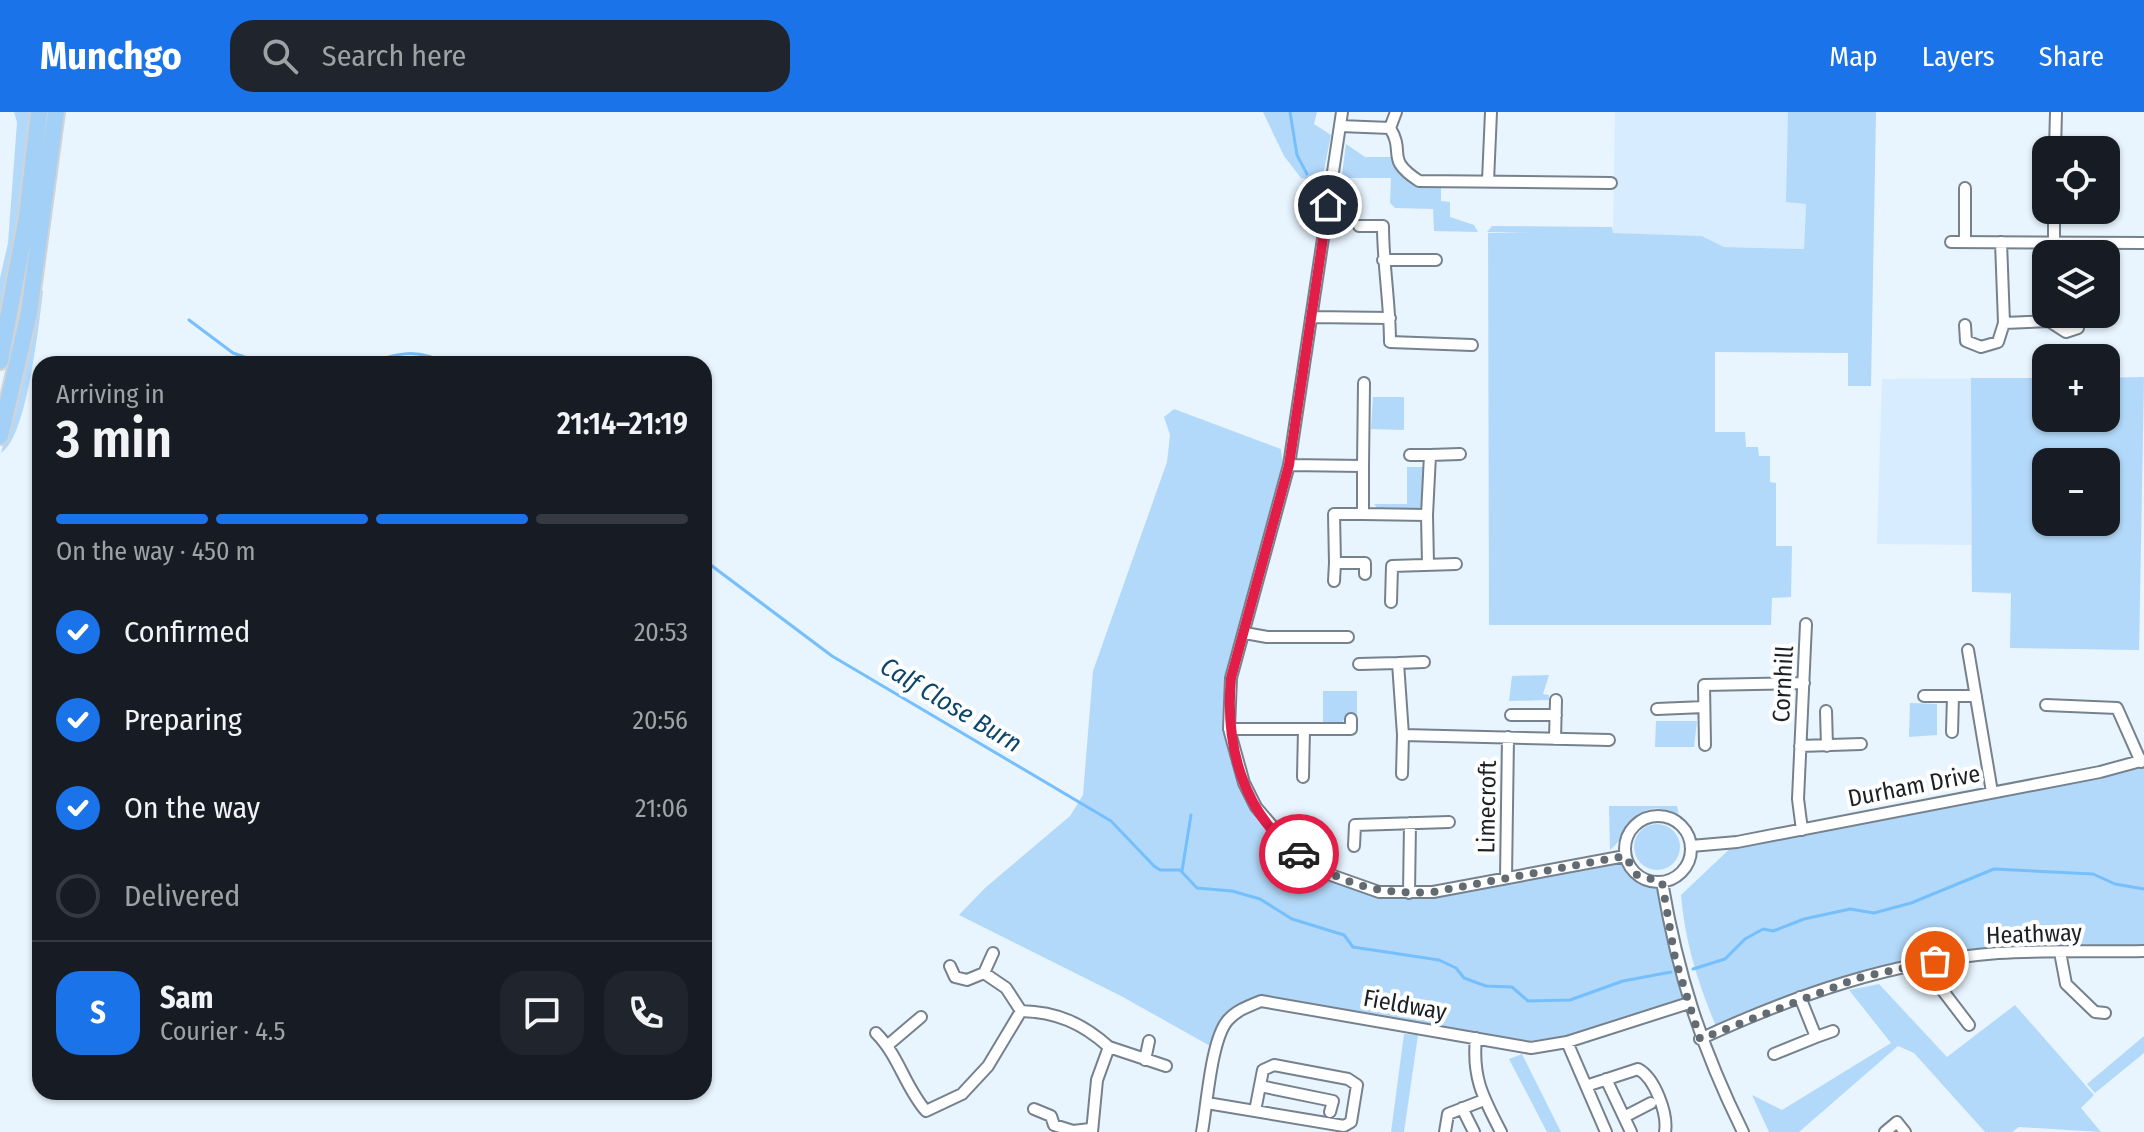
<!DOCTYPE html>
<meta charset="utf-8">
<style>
:root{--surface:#171b24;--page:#20242c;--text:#f1f3f6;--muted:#9ea1a6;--line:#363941;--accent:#1a73e8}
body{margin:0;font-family:"Fira Sans Condensed",sans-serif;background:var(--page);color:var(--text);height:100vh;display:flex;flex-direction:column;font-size:30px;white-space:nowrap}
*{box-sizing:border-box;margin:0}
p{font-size:26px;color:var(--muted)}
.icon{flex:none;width:44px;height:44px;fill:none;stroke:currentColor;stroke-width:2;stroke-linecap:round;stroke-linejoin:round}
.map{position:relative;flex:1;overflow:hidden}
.drawer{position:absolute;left:32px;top:244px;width:680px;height:744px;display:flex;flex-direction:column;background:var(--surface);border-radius:24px;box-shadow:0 2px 6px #0004}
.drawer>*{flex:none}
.fabs{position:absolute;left:2032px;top:24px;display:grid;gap:16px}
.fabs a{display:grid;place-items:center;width:88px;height:88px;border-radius:16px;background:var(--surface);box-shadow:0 2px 6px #0004;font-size:40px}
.pin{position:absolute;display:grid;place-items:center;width:68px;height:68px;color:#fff;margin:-34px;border:4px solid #fff;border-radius:50%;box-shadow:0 2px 8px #0007}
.courier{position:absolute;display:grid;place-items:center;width:80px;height:80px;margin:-40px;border:6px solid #e11d48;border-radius:50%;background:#fff;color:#222;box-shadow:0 2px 10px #0007}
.overview em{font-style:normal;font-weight:600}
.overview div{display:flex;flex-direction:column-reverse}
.overview{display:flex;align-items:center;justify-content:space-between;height:136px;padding:0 24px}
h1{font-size:52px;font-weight:600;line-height:60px}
.bar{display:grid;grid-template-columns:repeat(4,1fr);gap:12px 8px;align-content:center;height:96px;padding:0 24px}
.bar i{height:10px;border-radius:6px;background:var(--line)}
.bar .current{background:var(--accent)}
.bar p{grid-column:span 4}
.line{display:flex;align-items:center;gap:20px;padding:0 24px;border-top:2px solid var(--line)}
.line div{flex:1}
.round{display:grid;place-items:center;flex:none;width:84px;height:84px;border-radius:24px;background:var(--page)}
ol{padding:0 24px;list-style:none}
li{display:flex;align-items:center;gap:24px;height:88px}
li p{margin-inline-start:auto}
li .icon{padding:8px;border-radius:50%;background:var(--accent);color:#fff;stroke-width:4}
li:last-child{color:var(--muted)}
li i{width:44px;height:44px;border:4px solid var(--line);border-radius:50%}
header{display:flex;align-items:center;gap:48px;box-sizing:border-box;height:112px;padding:0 40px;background:var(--accent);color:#fff}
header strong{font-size:38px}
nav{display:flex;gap:44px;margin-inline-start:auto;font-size:28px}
.search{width:560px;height:72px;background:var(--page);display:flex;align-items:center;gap:20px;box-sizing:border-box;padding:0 28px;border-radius:24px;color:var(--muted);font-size:30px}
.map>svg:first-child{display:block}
.built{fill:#d8ecff;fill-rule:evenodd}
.green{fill:#b3d9fa;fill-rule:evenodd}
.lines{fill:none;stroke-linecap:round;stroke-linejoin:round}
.stream{stroke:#75bffc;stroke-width:3}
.minor-casing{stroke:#75828d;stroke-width:14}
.trunk-casing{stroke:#d2d3d4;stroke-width:20}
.minor{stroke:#fff;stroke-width:10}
.trunk{stroke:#a3d0f7;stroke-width:16}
.done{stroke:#636b72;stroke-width:8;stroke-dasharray:0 14.4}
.route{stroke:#e11d48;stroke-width:10}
.labels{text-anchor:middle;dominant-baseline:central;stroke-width:8;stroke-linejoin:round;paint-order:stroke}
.street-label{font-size:24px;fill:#1c2126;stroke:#fff}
.water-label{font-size:26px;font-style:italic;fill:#0d466d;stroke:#fff}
</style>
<header>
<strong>Munchgo</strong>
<div class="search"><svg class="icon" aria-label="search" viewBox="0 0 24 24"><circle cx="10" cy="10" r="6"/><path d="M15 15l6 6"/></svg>Search here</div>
<nav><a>Map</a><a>Layers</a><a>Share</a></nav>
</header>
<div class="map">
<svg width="2144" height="1020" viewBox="0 0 2144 1020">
<rect width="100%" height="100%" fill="#e8f4fe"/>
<path class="built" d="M1615,0H1876L1806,92L1804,137L1724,135L1702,124L1613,121Z
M2144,265L2139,538L2010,536L2012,482L1972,480L1971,433L1877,432L1882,267L2046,266V306H2106V266ZM2046,350H2106V410H2046Z"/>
<path class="green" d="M14,0H31L16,124L0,210V166L8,131L17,10Z
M1263,0H1317L1314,12L1331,23L1322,68L1301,66L1284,44Z
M1788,0H1876L1871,274H1848V241L1715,240V320H1745L1746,335H1758L1759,344H1770V370L1776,371V434H1792L1791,485L1772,486L1771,513H1489L1488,121H1530L1487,120L1492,114L1612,115L1613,121L1702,124L1724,135L1804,137L1806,92L1786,90Z
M1346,32L1365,45H1392C1400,70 1417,74 1441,74V89L1450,90V105L1474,113L1478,120L1434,119L1433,97L1395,96L1390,91L1391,66H1346L1342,63Z
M38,178L43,179C39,211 27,326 1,341L22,261Z
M2144,265L2139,538L2010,536L2011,481L1972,480L1971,266H2046V306H2106V266ZM2106,350V410H2046V350Z
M1373,285H1404V318L1371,317Z
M1174,297L1281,337L1283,353L1279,374L1229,594L1244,671L1291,736L1357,775L1409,781L1625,744L1637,763L1662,770L1689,891L1580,922L1527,929L1262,883C1229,896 1226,903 1212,935L1121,884L959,803L985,776L1070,704L1083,683L1093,559L1167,350L1170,323L1164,305Z
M1407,355H1423L1422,394L1414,399L1379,398L1374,392H1407Z
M1549,563L1543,582L1549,583V588L1509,589L1512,564Z
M1323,579H1357V603L1347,604L1340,613L1323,612Z
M1910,591L1937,592V623L1909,625Z
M1656,609H1697L1694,635H1655Z
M2144,648V835C2072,836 1976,832 1906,849C1840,865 1781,893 1718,919C1699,874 1685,832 1681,783L1737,730Z
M1609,694H1677L1679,704C1636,680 1633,719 1610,738Z
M1634 735a23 23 0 1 1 46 0a23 23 0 1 1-46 0Z
M1879,872L1947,945L2015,893L2094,983L2081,996L2101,1020L2019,1015L2012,1020H1985L1914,941L1898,934L1799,1020H1769L1752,983L1782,998L1891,931L1849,878Z
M1404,922L1418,923L1404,1020H1391Z
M2144,924V941L2095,981L2087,972Z
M1522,942L1561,1020H1547L1509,947Z"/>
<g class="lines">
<path class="stream" d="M1290,0L1297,43L1307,62
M189,208L233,241L264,252
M365,252C391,243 419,234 443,252
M704,448L832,544L1111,709L1154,754L1160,758H1180L1197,776L1232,779L1260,787L1292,807L1344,823L1353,835L1439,848L1456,856L1464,866L1486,874L1512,875L1528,889L1570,888L1623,869L1671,860
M1182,759L1191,703
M1693,857L1725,847L1745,827L1763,817L1773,819L1804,807L1850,797L1874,801L1911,791L1994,757L2093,762L2115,772L2144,777"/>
<g class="minor-casing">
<path id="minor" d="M1342,0L1289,353L1231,566L1229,617L1244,671L1256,695L1291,736L1328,762L1379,780H1433L1625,744
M1340,14L1390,16L1396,0
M1390,16C1406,42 1384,46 1419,69L1611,71
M2055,38L2056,0
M1488,69L1491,0
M1965,76V130
M1359,114H1383C1383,153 1390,191 1390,230L1472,233
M1951,130L2144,131
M2001,130L2004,211
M2054,130V98
M1383,148H1436
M1311,205L1390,206
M1965,213L1966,229L1981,235L1998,230L2004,211L2049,209L2066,220L2078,216
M1410,343H1430
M1289,353L1363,354V402L1427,403L1430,343L1460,342
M1363,354L1364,271
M1363,402H1334L1335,451H1365V462
M1427,403L1428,453
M1334,469L1335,451
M1391,490L1392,454L1456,452
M1245,521L1267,525H1348
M1968,538L1992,680
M1398,551L1424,550
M1359,552L1398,551L1403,623L1609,628
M1924,584H1976
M2046,593L2117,596L2141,650
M1657,597L1704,595
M1826,599L1827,634
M1511,603H1556
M1229,617H1351V607
M1952,620L1953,584
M1555,627L1556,588
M1705,633L1704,573L1804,571
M1800,634L1861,632
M1402,662L1403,623
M1303,665L1304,617
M1625 737a33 33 0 1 1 66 0a33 33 0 1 1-66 0Z
M1802,718L1798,687L1806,512
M1354,734L1355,713L1449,710
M1691,734L1737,730L2100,660L2144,648
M1506,766L1508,625
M1662,770C1678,863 1701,935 1743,1020
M1409,781L1410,711
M2060,840L2066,872L2095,900L2105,901
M993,841L984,861L1006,876L1021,899
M1935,849L1940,875L1969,913
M950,854L955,865L967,868L984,861
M1800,885L1816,925L1833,919
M1021,899C1057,900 1082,911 1109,935
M876,921C899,944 905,975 926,999L962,982L988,954L1021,899
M1476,926C1472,966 1483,985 1501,1020
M1700,927C1795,883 1893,849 1998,841C2046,838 2095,840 2144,839
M1567,930L1606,1020
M888,933L921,905
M1774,942L1816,925
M1145,948L1149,929
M1606,967L1631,1020
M1260,974L1333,989L1330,1000
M1586,974L1638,957C1655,966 1668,1002 1665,1020
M1207,991L1344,1014L1351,1010L1357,973L1348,967L1274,953L1263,958L1255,999
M1462,996L1474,1020
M1034,997L1051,1004L1054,1013L1073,1019L1090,1017
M1624,1005L1651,991
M1092,1020L1097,968L1109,935L1166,954
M1202,1020C1207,993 1211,927 1228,908C1237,898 1249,894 1261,889L1531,936L1567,930L1689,891
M1445,1020L1448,1002L1484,988
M1885,1020L1897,1010L1905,1020"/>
</g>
<g class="trunk-casing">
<path id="trunk" d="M0,249L27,105L39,0
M0,324L29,201L56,0"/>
</g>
<use href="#minor" class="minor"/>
<use href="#trunk" class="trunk"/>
</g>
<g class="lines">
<path class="done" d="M1299,742C1342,773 1380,783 1433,780L1625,744L1637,763L1662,770L1675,846L1700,927L1858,866L1935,849"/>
<path class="route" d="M1299,742C1242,702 1225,632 1231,566L1289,353L1328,93"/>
</g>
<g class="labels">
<g class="street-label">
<text transform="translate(1783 572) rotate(-87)">Cornhill</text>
<text transform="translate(1914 674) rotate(-11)">Durham Drive</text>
<text transform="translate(1487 695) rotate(-89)">Limecroft</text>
<text transform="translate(2034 822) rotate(-2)">Heathway</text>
<text transform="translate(1405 893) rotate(10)">Fieldway</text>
</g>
<g class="water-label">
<text transform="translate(951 593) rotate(31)">Calf Close Burn</text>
</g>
</g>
</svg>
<div class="fabs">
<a><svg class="icon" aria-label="locate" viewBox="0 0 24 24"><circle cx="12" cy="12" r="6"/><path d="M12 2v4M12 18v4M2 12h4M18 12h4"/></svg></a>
<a><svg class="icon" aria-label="layers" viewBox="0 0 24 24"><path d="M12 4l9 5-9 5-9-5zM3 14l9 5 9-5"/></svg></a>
<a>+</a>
<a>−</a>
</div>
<div class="pin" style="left:1935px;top:849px;background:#ea580c"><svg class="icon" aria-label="bag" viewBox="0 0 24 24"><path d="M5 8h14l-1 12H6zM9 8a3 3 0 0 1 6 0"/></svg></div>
<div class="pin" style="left:1328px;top:93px;background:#1f2937"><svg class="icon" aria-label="home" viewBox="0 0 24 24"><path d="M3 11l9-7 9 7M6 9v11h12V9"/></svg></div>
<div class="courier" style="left:1299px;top:742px"><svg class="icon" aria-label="car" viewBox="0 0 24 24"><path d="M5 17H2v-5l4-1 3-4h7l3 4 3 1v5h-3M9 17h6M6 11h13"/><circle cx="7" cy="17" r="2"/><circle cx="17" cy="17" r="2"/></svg></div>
<section class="drawer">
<div class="overview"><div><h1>3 min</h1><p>Arriving in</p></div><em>21:14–21:19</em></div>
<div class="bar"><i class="current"></i><i class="current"></i><i class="current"></i><i></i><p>On the way · 450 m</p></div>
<ol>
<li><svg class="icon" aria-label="check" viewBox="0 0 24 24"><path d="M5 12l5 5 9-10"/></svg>Confirmed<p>20:53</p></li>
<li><svg class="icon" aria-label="check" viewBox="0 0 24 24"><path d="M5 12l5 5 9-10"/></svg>Preparing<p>20:56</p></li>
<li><svg class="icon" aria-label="check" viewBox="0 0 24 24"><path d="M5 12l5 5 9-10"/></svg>On the way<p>21:06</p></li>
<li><i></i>Delivered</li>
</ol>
<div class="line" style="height:144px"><b class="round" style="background:var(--accent);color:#fff">S</b><div><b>Sam</b><p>Courier · 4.5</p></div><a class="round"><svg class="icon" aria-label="chat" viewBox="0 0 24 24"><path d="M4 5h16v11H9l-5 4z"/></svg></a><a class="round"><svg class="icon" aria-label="phone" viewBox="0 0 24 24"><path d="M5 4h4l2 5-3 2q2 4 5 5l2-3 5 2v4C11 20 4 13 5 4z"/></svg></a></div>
</section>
</div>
